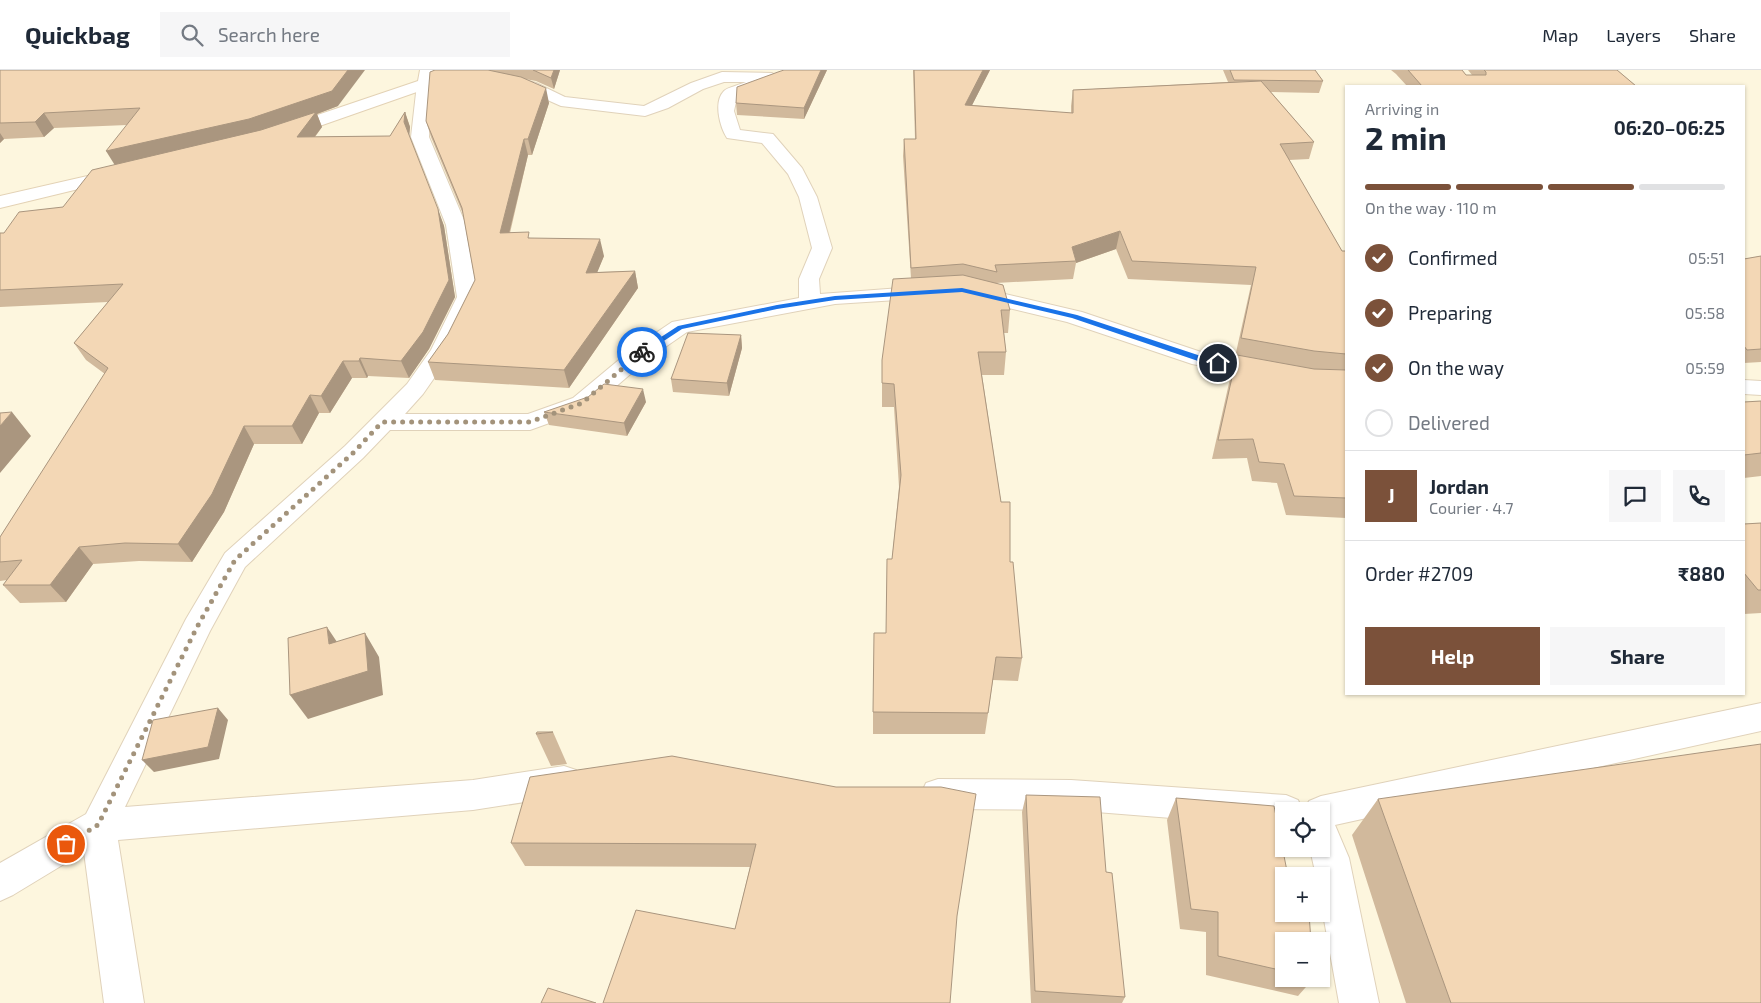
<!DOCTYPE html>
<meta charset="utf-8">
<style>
:root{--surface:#fff;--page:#f6f6f7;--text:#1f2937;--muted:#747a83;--line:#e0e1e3;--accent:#7b513a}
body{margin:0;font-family:"Exo 2",sans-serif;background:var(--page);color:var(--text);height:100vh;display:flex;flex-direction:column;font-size:19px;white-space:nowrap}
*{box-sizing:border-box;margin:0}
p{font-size:16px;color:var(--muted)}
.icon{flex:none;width:28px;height:28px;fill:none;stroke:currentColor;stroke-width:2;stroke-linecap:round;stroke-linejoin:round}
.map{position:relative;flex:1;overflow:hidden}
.drawer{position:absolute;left:1345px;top:15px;width:400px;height:610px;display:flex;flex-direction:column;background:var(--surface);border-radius:0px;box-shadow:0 1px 4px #0004}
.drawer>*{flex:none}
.controls{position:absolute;left:1275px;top:732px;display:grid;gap:10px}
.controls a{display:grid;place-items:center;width:55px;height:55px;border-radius:0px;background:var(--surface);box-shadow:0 1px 4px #0004;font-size:25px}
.pin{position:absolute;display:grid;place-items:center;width:42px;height:42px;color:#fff;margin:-21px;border:2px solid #fff;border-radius:50%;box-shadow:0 1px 5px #0007}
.courier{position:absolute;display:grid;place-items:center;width:50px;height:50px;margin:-25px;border:4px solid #1a73e8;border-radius:50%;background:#fff;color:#222;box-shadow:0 1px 6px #0007}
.summary em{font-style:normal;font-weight:700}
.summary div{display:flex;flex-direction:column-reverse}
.summary{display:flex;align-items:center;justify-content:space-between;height:85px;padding:0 20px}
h1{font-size:32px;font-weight:700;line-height:38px}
.bar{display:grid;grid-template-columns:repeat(4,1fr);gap:8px 5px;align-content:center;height:60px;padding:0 20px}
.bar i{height:6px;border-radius:4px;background:var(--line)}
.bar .selected{background:var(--accent)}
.bar p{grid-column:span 4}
.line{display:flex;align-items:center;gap:12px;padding:0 20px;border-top:1px solid var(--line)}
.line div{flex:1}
.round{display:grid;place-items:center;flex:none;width:52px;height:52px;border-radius:0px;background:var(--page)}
ol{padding:0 20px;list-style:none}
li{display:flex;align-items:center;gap:15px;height:55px}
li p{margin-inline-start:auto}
li .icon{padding:5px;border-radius:50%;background:var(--accent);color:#fff;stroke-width:4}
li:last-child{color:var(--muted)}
li i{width:28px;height:28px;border:2px solid var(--line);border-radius:50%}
.cta{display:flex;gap:10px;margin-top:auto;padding:10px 20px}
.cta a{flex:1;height:58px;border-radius:0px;background:var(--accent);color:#fff;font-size:20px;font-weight:700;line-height:58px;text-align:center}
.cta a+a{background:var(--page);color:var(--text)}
header{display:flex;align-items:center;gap:30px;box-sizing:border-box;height:70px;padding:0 25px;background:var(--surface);border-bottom:1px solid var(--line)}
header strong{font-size:24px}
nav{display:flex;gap:28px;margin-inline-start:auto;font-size:18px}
.search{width:350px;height:45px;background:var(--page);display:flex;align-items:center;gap:12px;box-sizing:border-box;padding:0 18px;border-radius:0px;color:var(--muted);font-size:19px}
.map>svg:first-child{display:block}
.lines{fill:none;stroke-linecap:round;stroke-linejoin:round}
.minor-casing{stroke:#e0d2ba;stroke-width:2}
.secondary-casing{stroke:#e3d2b5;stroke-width:2}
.minor{fill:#fff;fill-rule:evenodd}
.secondary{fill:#fff;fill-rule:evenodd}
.wall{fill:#d1b99c}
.shaded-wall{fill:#aa967f}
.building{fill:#f3d7b5;stroke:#aa967f}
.route{fill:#1a73e8}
.done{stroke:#a3937b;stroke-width:5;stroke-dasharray:0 9}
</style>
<header>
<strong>Quickbag</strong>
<div class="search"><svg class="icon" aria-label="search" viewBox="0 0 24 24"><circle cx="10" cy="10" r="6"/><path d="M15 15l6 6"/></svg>Search here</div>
<nav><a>Map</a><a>Layers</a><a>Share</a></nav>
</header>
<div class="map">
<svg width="1761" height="933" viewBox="0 0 1761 933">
<rect width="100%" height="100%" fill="#fdf6de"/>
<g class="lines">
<g class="minor-casing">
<path id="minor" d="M722,2L772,3L780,8L778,11L737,27L734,41L740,60L773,64L802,98L817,127L832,178L819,209L820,224L928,216L936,217L939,222L936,227L928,228L835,234L687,262L648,289L591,338L530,360H390L363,388L245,497L210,561L125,737L473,710L564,696L576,700L581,711L576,722L564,726L473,740L118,770L144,933H104L84,782L13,825L0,831V793L86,744L186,549L225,483L345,376L407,314L431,280L457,227L446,155L411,67L417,14L425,9L433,14L429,67L466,155L479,227L453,281L423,324L405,344H528L573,328L632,279L672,252L799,228V209L812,178L799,127L788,104L762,73L727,68C720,57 713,32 724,21C728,17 740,15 746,12H724L703,19L668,38L645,46L561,36L525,20L507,15L505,12L513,7L536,13L565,27L644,36L691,13Z
M971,216L1082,242L1204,283L1278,297L1282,302L1278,307L1270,309L1192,294L1067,252L963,227L960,222L963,217Z
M1744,310L1761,311V325L1744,324Z
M1761,633V661L1335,755L1349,788L1379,933H1339L1321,833V806H1316L1310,779H1321V741H1304L1309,731L1321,726Z
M938,709L1071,710L1286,725L1298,730L1303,741H1284V757L1071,740L938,739L926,735L921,724L926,713Z"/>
</g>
<g class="secondary-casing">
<path id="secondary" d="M420,0H436L431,17L291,66H279L276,62L279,58L418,11Z
M118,99L124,100L127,104L124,108L0,138V126Z"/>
</g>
<use href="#minor" class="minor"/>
<use href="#secondary" class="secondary"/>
</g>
<path class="wall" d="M0,0L338,36L317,44L322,57L315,67L390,66L405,42L410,57L409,66L444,156L455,227L429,279L409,308L368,306L367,308H352L330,343H319L302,374H254L224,442L192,492L139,491L93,494L66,532L20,533L3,515L7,510L0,511V467L105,304L86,290L74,273L108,232L0,237V163H4L63,137L114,95L127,55L54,58L44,67L4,69L0,73Z
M489,0H560L554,19L536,11L525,9L549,33L532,85H528L510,163L604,186L597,202L635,201L638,218L569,318L435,310L428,292L448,264L475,210L463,144L431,67L426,51Z
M827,0L804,49L737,45L736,33Z
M913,0H990L972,35L1071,43V36L1073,20L1228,12L1223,0H1315L1323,11L1319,23L1271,22L1314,72L1309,89L1289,90L1342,181H1346V448L1286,445L1277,413L1252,411L1247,388L1212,389L1231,304L1236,287H1235L1251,215L1128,209L1116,179L1076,193L1073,209L996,213L1010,240L1008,263H1004L1006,282L1004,305H982L1010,492L1022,588L1018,611L993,610L985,664H873V642L886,563L892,489L899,417L894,337H882V290L911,208L903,86L904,69H915Z
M1391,0H1462L1466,5H1472L1468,0H1617L1636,16H1407L1396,4Z
M1761,186V292L1744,293V189Z
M741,265L742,278L729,326L673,322L671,309Z
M1761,331V406L1744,408V332Z
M646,332L627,366L549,355L544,342Z
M1761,453V543L1744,544V454Z
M553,662L567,694L551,696L536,664Z
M672,686L957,850L735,859L750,797L525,796L511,773Z
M1026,725L1106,802L1125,927L1122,933H1031L1022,742Z
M1176,728L1284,871V909H1313L1298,926L1206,905V862L1180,859L1167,750Z
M1378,729L1761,933H1406L1352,765Z"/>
<path class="shaded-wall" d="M348,0H365L338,36L317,44L322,57L303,82L256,64L116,97L106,81Z
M554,0H560L554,19L551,8Z
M821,0H827L804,49V38Z
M983,0H990L964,51L965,35Z
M546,18L549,33L532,85L528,69Z
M405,42L410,57L409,68L404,52Z
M44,43L54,58L44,67L35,52Z
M0,63L4,69L0,73Z
M524,69L528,85L505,180L500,163Z
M438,139L444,156L455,227L429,279L409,308L401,291Z
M1120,161L1116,179L1076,193V191L1072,177Z
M600,169L604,186L590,220L586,203Z
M635,201L638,218L569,318L564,300Z
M741,265L742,278L729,326L727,313Z
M360,288L368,306L367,308L359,291Z
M343,291L352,308L330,343L321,326Z
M643,319L646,332L627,366L624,353Z
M310,325L319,343L302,374L292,356Z
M12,342L31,366L0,403V356Z
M244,356L254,374L224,442L192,492L178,474Z
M79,477L93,494L66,532L50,515Z
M327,557L343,581L329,574Z
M365,563L379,587L383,625L308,649L290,625Z
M218,638L228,650L219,689L154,702L142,690Z"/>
<path class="building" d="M0,0H348L332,21L249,49L106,81L140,38L44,43L35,52L0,53Z
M435,0H488L521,7L546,18L528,69H524L500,163L529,162L528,168L600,169L586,203L635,201L564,300L428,292L448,264L475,210L462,138L426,51L430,2Z
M533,0H554L551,8Z
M784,0H821L804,38L736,33L737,17L778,2Z
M914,0H983L965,35L1073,43V20L1261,11L1314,72L1280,74L1342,181H1346V284L1314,281L1241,268L1256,197L1132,191L1120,161L1072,177L1076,191L995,195L997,202L963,194L911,198L904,69H916Z
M1230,0H1315L1323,11L1234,10Z
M1408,0H1462L1466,5H1486V2L1484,0H1617L1636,16H1422Z
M316,42L297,67L390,66L405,42L404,52L438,139L449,210L423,262L401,291L360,288L359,291H343L321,326L310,325L292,356H244L212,424L178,474L125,473L79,477L50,515H3L22,490L0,492V467L108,298L74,273L123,214L0,220V163H4L19,142L63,137L92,100L261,60Z
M1761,186V279L1747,280L1744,276V189Z
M963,205L1003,215L1010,240H1001L1006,282H978L1001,432H1010V492H1013L1022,588L996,587L988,643L873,642L874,563H886L887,489H892L901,405L894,314L882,313V290L893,209Z
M688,263L741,265L727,313L671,309Z
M1237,285L1314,299L1346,300V428L1294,426L1284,394L1259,392L1253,369L1218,370Z
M604,314L643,319L624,353L544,342L588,327Z
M1761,331V383L1744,385V332Z
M12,342L0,356V343Z
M1761,453V520H1758L1744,503V454Z
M327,557L329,574L365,563L368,601L290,625L288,568Z
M218,638L208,677L142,690L153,650Z
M537,662H553L536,664Z
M1761,674V933H1451L1378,729Z
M672,686L836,717H941L976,724L957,846L950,933H603L636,840L735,859L756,774L511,773L530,707Z
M1026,725L1100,727L1106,802L1112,803L1125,927L1035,921Z
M1176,728L1274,736L1288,806H1284V844H1309L1311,871H1284V901L1218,886V842L1191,839Z
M548,918L596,933H541Z"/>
<path class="route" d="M962,218L1077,245L1222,293L1218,295L1198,291L1072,248L962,222L835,230L777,239L682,259L644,284L638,282L678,256L777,235L835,226Z"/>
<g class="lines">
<path class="done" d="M66,774L98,755L197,557L235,490L354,382L382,352H530L582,333L642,282"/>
</g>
</svg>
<div class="controls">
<a><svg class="icon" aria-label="locate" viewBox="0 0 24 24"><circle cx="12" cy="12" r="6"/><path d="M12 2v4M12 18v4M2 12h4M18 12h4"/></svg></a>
<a>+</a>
<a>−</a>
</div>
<div class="pin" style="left:66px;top:774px;background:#ea580c"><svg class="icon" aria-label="bag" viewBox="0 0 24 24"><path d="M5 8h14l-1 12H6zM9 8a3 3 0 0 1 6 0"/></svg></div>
<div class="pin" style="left:1218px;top:293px;background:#1f2937"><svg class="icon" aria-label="home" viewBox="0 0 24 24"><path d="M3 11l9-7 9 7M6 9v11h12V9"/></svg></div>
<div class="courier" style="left:642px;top:282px"><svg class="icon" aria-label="bike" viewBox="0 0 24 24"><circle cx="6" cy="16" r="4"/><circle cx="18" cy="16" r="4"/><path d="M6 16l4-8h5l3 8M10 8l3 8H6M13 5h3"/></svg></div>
<section class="drawer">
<div class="summary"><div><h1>2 min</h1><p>Arriving in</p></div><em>06:20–06:25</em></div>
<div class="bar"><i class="selected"></i><i class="selected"></i><i class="selected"></i><i></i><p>On the way · 110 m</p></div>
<ol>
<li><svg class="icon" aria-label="check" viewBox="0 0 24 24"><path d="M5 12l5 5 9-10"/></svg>Confirmed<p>05:51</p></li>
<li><svg class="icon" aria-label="check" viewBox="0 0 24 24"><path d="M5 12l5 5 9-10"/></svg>Preparing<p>05:58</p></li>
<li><svg class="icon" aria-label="check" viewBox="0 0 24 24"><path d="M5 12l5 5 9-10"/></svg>On the way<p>05:59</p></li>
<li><i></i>Delivered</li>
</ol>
<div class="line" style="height:90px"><b class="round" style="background:var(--accent);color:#fff">J</b><div><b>Jordan</b><p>Courier · 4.7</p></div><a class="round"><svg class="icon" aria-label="chat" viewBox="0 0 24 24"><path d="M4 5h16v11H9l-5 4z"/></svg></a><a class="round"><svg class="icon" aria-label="phone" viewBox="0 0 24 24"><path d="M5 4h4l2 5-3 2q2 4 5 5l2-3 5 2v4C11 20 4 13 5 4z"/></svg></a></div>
<div class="line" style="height:65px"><div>Order #2709</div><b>₹880</b></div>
<div class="cta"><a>Help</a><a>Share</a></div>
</section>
</div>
